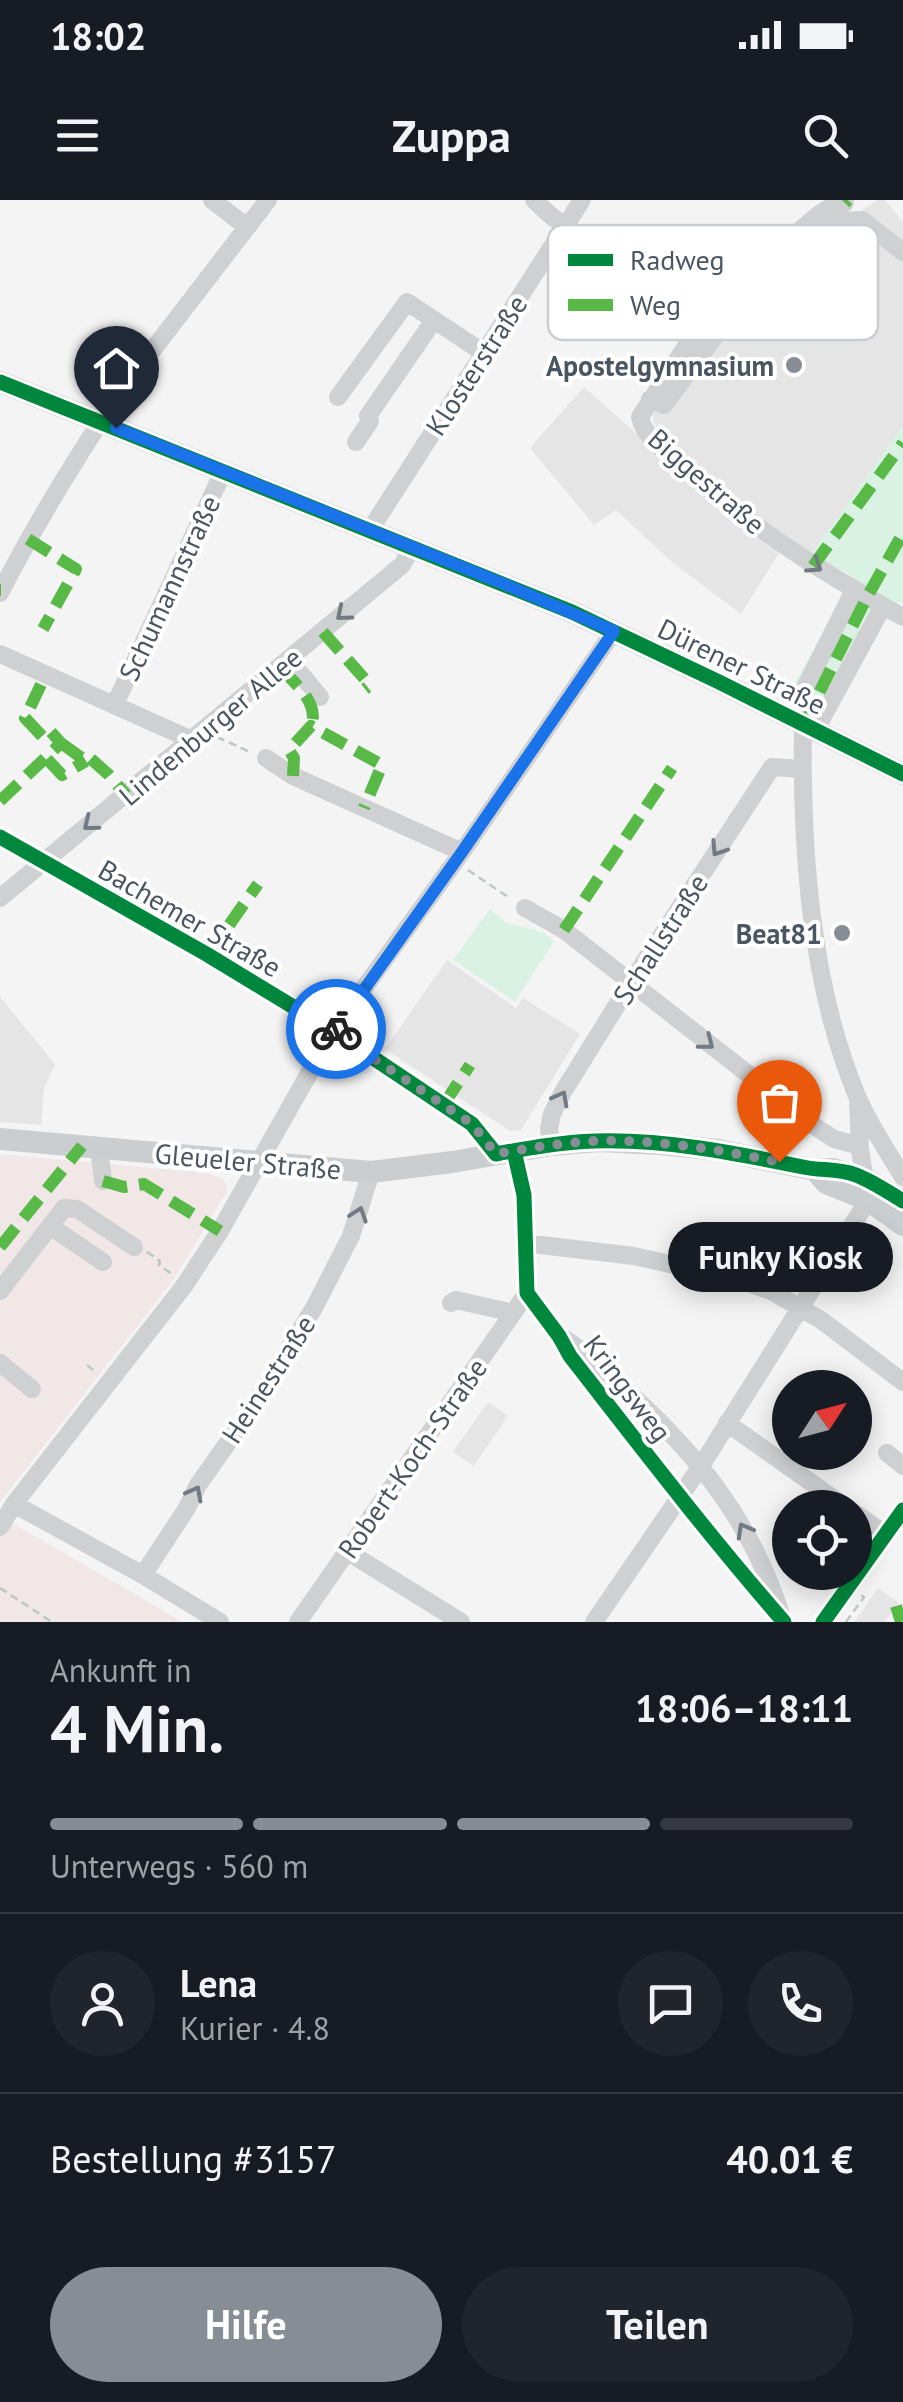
<!DOCTYPE html>
<html lang="de">
<meta charset="utf-8">
<style>
:root{--surface:#171b24;--page:#20242c;--text:#f1f3f6;--muted:#9ea1a6;--line:#363941;--accent:#868d94}
body{margin:0;font-family:"PT Sans",sans-serif;background:var(--page);color:var(--text);height:100vh;display:flex;flex-direction:column;font-size:38px;white-space:nowrap}
*{box-sizing:border-box;margin:0}
p{font-size:32px;color:var(--muted)}
.icon{flex:none;width:55px;height:55px;fill:none;stroke:currentColor;stroke-width:2;stroke-linecap:round;stroke-linejoin:round}
.map{position:relative;height:1422px;overflow:hidden}
.panel{display:flex;flex-direction:column;background:var(--surface);flex:1}
.panel>*{flex:none}
.needle{width:65px;rotate:54deg}
.tools{position:absolute;left:772px;top:1170px;display:grid;gap:20px}
.tools a{display:grid;place-items:center;width:100px;height:100px;border-radius:50%;background:var(--surface);box-shadow:0 5px 25px #0003;font-size:50px}
.pin{position:absolute;display:grid;place-items:center;width:85px;height:85px;color:#fff;margin:-102px -42px;border-radius:50% 50% 50% 0;rotate:-45deg;box-shadow:0 0 10px #0007}
.pin .icon{rotate:45deg}
.courier{position:absolute;display:grid;place-items:center;width:100px;height:100px;margin:-50px;border:8px solid #1a73e8;border-radius:50%;background:#fff;color:#222;box-shadow:0 2px 12px #0007}
.bubble{position:absolute;height:70px;border-radius:35px;background:var(--surface);box-shadow:0 5px 25px #0003;font-size:32px;font-weight:800;line-height:70px;text-align:center}
.summary em{font-style:normal;font-weight:800}
.summary div{display:flex;flex-direction:column-reverse}
.summary{display:flex;align-items:center;justify-content:space-between;height:170px;padding:0 50px}
h1{font-size:65px;font-weight:800;line-height:75px}
.bar{display:grid;grid-template-columns:repeat(4,1fr);gap:15px 10px;align-content:center;height:120px;padding:0 50px}
.bar i{height:12px;border-radius:8px;background:var(--line)}
.bar .current{background:var(--accent)}
.bar p{grid-column:span 4}
.line{display:flex;align-items:center;gap:25px;padding:0 50px;border-top:2px solid var(--line)}
.line div{flex:1}
.round{display:grid;place-items:center;flex:none;width:105px;height:105px;border-radius:52px;background:var(--page)}
.primary-button{display:flex;gap:20px;margin-top:auto;padding:20px 50px}
.primary-button a{flex:1;height:115px;border-radius:60px;background:var(--accent);color:#fff;font-size:40px;font-weight:800;line-height:115px;text-align:center}
.primary-button a+a{background:var(--page);color:var(--text)}
.status{display:flex;justify-content:space-between;align-items:center;height:70px;padding:0 50px;background:var(--surface);direction:ltr}
.status svg{height:28px;fill:currentColor}
header{display:flex;justify-content:space-between;align-items:center;height:130px;padding:0 50px;background:var(--surface);font-size:45px;font-weight:800}
.map>svg:first-child{display:block}
.education{fill:#e6e5e6}
.medical{fill:#f1e7e6}
.green{fill:#d9f2e3}
.lines{fill:none;stroke-linecap:round;stroke-linejoin:round}
.path{stroke:#bcc7c4;stroke-width:2.5;stroke-dasharray:8 5;stroke-linecap:butt}
.minor{stroke:#ced0d2;stroke-width:18}
.major{stroke:#caced1;stroke-width:22}
.quiet{stroke:#58b947;stroke-width:12;stroke-dasharray:25 12;stroke-linecap:butt}
.cycleway-casing{stroke:#fff;stroke-width:21}
.cycleway{stroke:#00873e;stroke-width:15}
.oneway{stroke:#727b83}
.done{stroke:#868d94;stroke-width:10;stroke-dasharray:0 18}
.route{stroke:#1a73e8;stroke-width:12}
.poi-dot{fill:#868d94;stroke:#fff;stroke-width:4}
.labels{text-anchor:middle;dominant-baseline:central;stroke-width:8;stroke-linejoin:round;paint-order:stroke}
.street-label{font-size:28px;fill:#4a5661;stroke:#fff}
.poi-label{font-size:28px;font-weight:bold;fill:#4a5661;stroke:#fff;text-anchor:end}
.key{fill:#fff;stroke:#c9ccd0;stroke-width:2.5}
.key-label{font-size:28px;fill:#4a5661}
</style>
<div class="status"><b>18:02</b><svg viewBox="0 0 49 12"><path d="M0 12V9h3v3zM5 12V6h3v6zM10 12V3h3v9zM15 12V0h3v12zM26 1h20v11H26zM47 4h2v5h-2z"/></svg></div>
<header><svg class="icon" aria-label="menu" viewBox="0 0 24 24"><path d="M4 6h16M4 12h16M4 18h16"/></svg>Zuppa<svg class="icon" aria-label="search" viewBox="0 0 24 24"><circle cx="10" cy="10" r="6"/><path d="M15 15l6 6"/></svg></header>
<div class="map">
<svg width="903" height="1422" viewBox="0 0 903 1422">
<rect width="100%" height="100%" fill="#f4f4f4"/>
<path class="education" d="M878,0H885L903,22V226L812,354L727,294L659,235L653,219L655,210L717,120L854,15Z
M584,187L712,301L721,312L779,353L741,414L672,362L616,310L594,325L530,248Z
M447,760L516,808L523,798L580,834L521,930L510,931L385,849Z
M0,797L55,864L44,889L41,925L0,922Z
M488,1202L508,1216L474,1266L453,1252Z
M878,1388L899,1403L885,1422H854Z"/>
<path class="medical" d="M0,954L207,973L223,979L227,985L226,993L174,1079L0,1302Z
M0,1316L135,1394L182,1422H0Z"/>
<path class="green" d="M903,226V404L896,401L832,518L789,494L854,377L812,354Z
M490,709L507,723L543,732L554,741L515,802L453,760Z"/>
<g class="lines">
<path class="path" d="M217,537L250,552
M468,670L511,699
M147,1052L160,1061L159,1065L172,1074
M87,1165L96,1172
M0,1388L52,1422
M846,1422L864,1397L861,1395"/>
<path class="minor" d="M212,0L247,27
M534,0L550,15L700,126
M845,3L832,6L818,15L766,59L704,119L640,217C644,237 664,250 679,263C750,327 820,371 903,417
M338,197L407,102L484,153
M650,199L664,205L744,97L818,32L838,21L862,20L903,52
M356,242L370,221L368,216L434,120
M370,330L582,0
M0,393C36,323 77,256 121,191L268,0
M0,454L192,540
M289,460L320,497
M115,504L223,272
M790,518L854,390
M803,525C801,647 810,783 857,896C869,924 887,951 903,977
M815,531L883,406
M266,558L293,576L462,652
M0,637L208,755L333,831L472,924L496,954
M0,698L402,365L412,347
M525,708L564,730L817,928L834,939L860,946
M552,945L549,929L552,914L563,892L630,784L772,567L803,569
M99,947L103,981
M514,951L524,995L527,1093L559,1136L570,1156C640,1246 709,1336 784,1422
M50,1026L103,1062
M524,1043L634,1056L736,1079L771,1091L821,1120L903,1182
M0,1091L64,1008L77,1009L134,1047
M451,1103L456,1100L513,1113
M560,1136C585,1151 605,1170 626,1190C697,1254 750,1320 780,1411
M0,1163L32,1189
M727,1223L847,1308
M887,1253L903,1266
M14,1304L143,1375L220,1422
M855,1313L886,1335
M0,1327L14,1304L184,1086L220,1031L333,831L462,652L614,431
M348,1352L461,1422
M143,1375L187,1308L198,1285L258,1200L315,1106L351,1036L371,972
M298,1422L527,1093
M594,1422L701,1266L868,1000L860,950L858,898
M823,1422L903,1310"/>
<path class="major" d="M0,182L572,412L719,482L903,574
M0,939L371,972L452,962L552,945L598,941L661,944L718,950L815,970L833,969L864,978L903,1001
M815,970L826,983L868,1000L903,1025"/>
<path class="quiet" d="M845,3L848,0
M704,119L725,134
M28,339L76,369L43,429
M813,366L903,243
M0,390H1
M323,432L370,485L365,489
M281,468C295,484 320,503 311,526
M803,525L867,397L903,333
M61,543L86,561L90,558L109,575L126,595
M47,559L62,575L86,561
M293,576L294,558L289,550L311,526L382,565L364,608
M0,601L61,543L51,532L44,538L25,518L46,474
M564,730L672,568
M208,755L258,684
M444,904L470,865
M103,981L124,987L144,984L220,1031
M0,1047L82,946
M896,1406L901,1422"/>
<g class="cycleway-casing">
<path id="cycleway" d="M0,182L572,412L719,482L903,574
M0,637L208,755L333,831L472,924L496,954C529,948 562,942 595,941C665,939 735,953 803,967C821,971 838,968 856,975C872,981 888,992 903,1001
M514,951L524,995L527,1093L559,1136L570,1156C640,1246 709,1336 784,1422
M823,1422L903,1310"/>
</g>
<use href="#cycleway" class="cycleway"/>
</g>
<defs><path id="oneway-chevron" d="M-2-3.5L2.5 0L-2 3.5" fill="none" stroke-width="1.6" stroke-linecap="round" stroke-linejoin="round" transform="scale(2.5)"/></defs>
<g class="oneway">
<use href="#oneway-chevron" transform="translate(815 366) rotate(33)"/>
<use href="#oneway-chevron" transform="translate(343 414) rotate(140)"/>
<use href="#oneway-chevron" transform="translate(90 624) rotate(141)"/>
<use href="#oneway-chevron" transform="translate(718 649) rotate(123)"/>
<use href="#oneway-chevron" transform="translate(707 843) rotate(38)"/>
<use href="#oneway-chevron" transform="translate(561 898) rotate(-62)"/>
<use href="#oneway-chevron" transform="translate(359 1014) rotate(-71)"/>
<use href="#oneway-chevron" transform="translate(195 1293) rotate(-62)"/>
<use href="#oneway-chevron" transform="translate(744 1330) rotate(-119)"/>
</g>
<g class="lines">
<path class="done" d="M336,829L334,832L472,924L496,954C529,948 562,943 595,941C657,939 719,950 779,962"/>
<path class="route" d="M116,228L504,384L614,431L462,652L336,829"/>
</g>
<g class="poi-dot">
<circle cx="794" cy="165" r="10"/>
<circle cx="842" cy="733" r="10"/>
</g>
<g class="labels">
<g class="street-label">
<text transform="translate(476 165) rotate(-57)">Klosterstraße</text>
<text transform="translate(707 281) rotate(41)">Biggestraße</text>
<text transform="translate(169 388) rotate(-65)">Schumannstraße</text>
<text transform="translate(742 466) rotate(26)">Dürener Straße</text>
<text transform="translate(210 526) rotate(-40)">Lindenburger Allee</text>
<text transform="translate(190 718) rotate(30)">Bachemer Straße</text>
<text transform="translate(660 739) rotate(-57)">Schallstraße</text>
<text transform="translate(248 961) rotate(5)">Gleueler Straße</text>
<text transform="translate(268 1179) rotate(-57)">Heinestraße</text>
<text transform="translate(628 1188) rotate(53)">Kringsweg</text>
<text transform="translate(412 1258) rotate(-55)">Robert-Koch-Straße</text>
</g>
<g class="poi-label">
<text x="774" y="165">Apostelgymnasium</text>
<text x="822" y="733">Beat81</text>
</g>
</g>
<rect x="548" y="25" width="330" height="115" rx="15" class="key"/>
<rect x="568" y="54" width="45" height="12" fill="#00873e"/>
<rect x="568" y="99" width="45" height="12" fill="#58b947"/>
<g class="key-label">
<text x="630" y="70">Radweg</text>
<text x="630" y="115">Weg</text>
</g>
</svg>
<div class="tools">
<a><svg class="needle" viewBox="-14 -14 28 28"><path d="M0-13l5 13h-10z" fill="#e53935"/><path d="M0 13l5-13h-10z" fill="#9ea1a6"/></svg></a>
<a><svg class="icon" aria-label="locate" viewBox="0 0 24 24"><circle cx="12" cy="12" r="6"/><path d="M12 2v4M12 18v4M2 12h4M18 12h4"/></svg></a>
</div>
<div class="pin" style="left:779px;top:962px;background:#ea580c"><svg class="icon" aria-label="bag" viewBox="0 0 24 24"><path d="M5 8h14l-1 12H6zM9 8a3 3 0 0 1 6 0"/></svg></div>
<div class="pin" style="left:116px;top:228px;background:#1f2937"><svg class="icon" aria-label="home" viewBox="0 0 24 24"><path d="M3 11l9-7 9 7M6 9v11h12V9"/></svg></div>
<div class="courier" style="left:336px;top:829px"><svg class="icon" aria-label="bike" viewBox="0 0 24 24"><circle cx="6" cy="16" r="4"/><circle cx="18" cy="16" r="4"/><path d="M6 16l4-8h5l3 8M10 8l3 8H6M13 5h3"/></svg></div>
<div class="bubble" style="left:668px;top:1022px;width:225px">Funky Kiosk</div>
</div>
<section class="panel">
<div class="summary"><div><h1>4 Min.</h1><p>Ankunft in</p></div><em>18:06–18:11</em></div>
<div class="bar"><i class="current"></i><i class="current"></i><i class="current"></i><i></i><p>Unterwegs · 560 m</p></div>
<div class="line" style="height:180px"><a class="round"><svg class="icon" aria-label="person" viewBox="0 0 24 24"><circle cx="12" cy="8" r="4"/><path d="M4 21q1-7 8-7t8 7"/></svg></a><div><b>Lena</b><p>Kurier · 4.8</p></div><a class="round"><svg class="icon" aria-label="chat" viewBox="0 0 24 24"><path d="M4 5h16v11H9l-5 4z"/></svg></a><a class="round"><svg class="icon" aria-label="phone" viewBox="0 0 24 24"><path d="M5 4h4l2 5-3 2q2 4 5 5l2-3 5 2v4C11 20 4 13 5 4z"/></svg></a></div>
<div class="line" style="height:130px"><div>Bestellung #3157</div><b>40.01 €</b></div>
<div class="primary-button"><a>Hilfe</a><a>Teilen</a></div>
</section>
